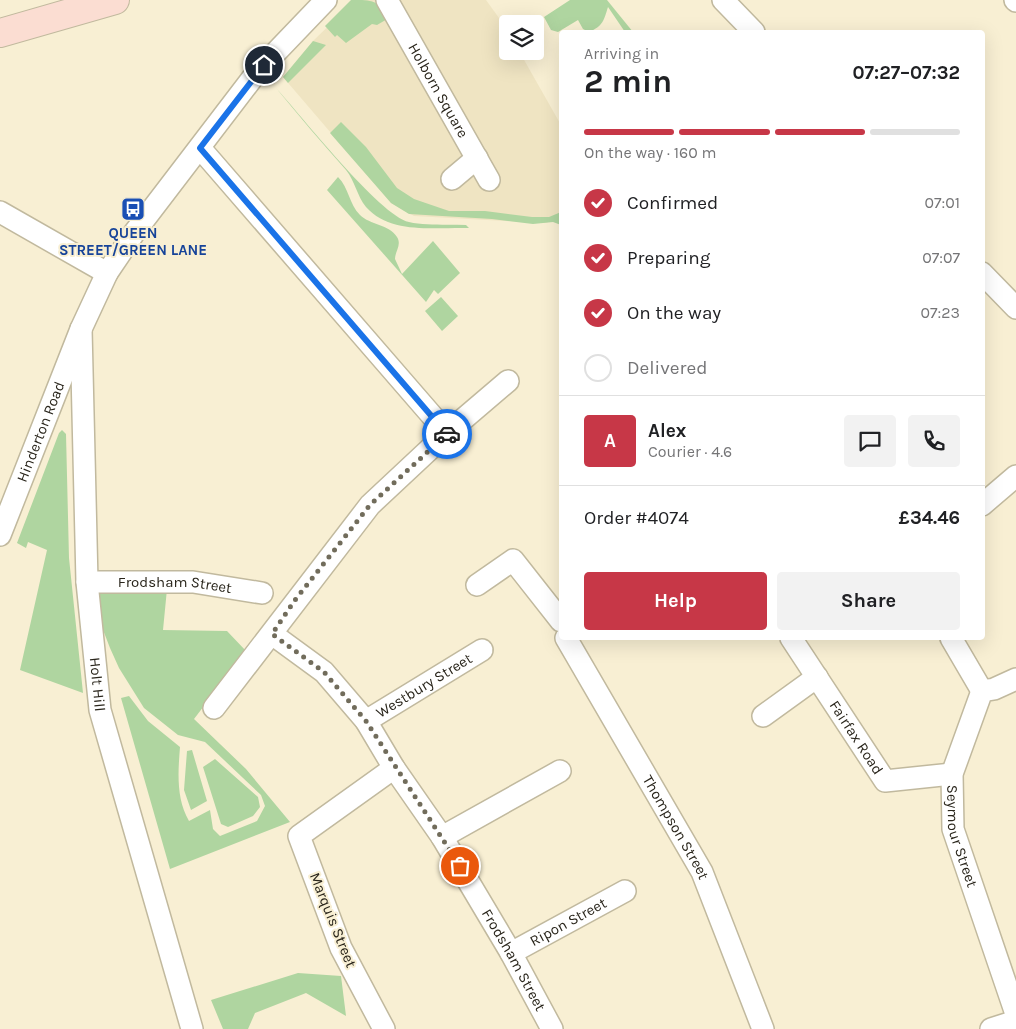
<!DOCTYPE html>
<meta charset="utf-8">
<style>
:root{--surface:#fff;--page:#f2f2f2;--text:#202124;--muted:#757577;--line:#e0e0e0;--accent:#c73747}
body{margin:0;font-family:Karla,sans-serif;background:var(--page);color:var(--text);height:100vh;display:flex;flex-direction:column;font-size:19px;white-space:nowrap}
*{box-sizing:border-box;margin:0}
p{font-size:16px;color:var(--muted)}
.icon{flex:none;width:28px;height:28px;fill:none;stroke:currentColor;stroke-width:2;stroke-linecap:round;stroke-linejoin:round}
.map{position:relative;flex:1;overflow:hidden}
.drawer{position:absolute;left:559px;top:30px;width:426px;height:610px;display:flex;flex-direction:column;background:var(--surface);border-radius:5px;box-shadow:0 5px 20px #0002}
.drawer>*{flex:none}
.fabs{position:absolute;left:499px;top:15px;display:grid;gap:10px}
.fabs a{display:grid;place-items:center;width:45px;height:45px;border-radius:5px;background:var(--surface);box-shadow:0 5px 20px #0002;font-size:25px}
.pin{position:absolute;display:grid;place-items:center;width:42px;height:42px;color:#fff;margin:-21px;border:2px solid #fff;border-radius:50%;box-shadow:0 1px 5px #0007}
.courier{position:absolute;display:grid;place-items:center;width:50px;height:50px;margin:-25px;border:4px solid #1a73e8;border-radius:50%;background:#fff;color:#222;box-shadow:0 1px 6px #0007}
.headline em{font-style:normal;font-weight:700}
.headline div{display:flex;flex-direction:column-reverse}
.headline{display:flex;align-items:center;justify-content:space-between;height:85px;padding:0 25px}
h1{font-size:32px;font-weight:700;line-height:38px}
.bar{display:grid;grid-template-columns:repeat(4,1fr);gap:8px 5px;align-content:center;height:60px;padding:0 25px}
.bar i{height:6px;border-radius:4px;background:var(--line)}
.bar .current{background:var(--accent)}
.bar p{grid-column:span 4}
.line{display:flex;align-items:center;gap:12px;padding:0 25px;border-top:1px solid var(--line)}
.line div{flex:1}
.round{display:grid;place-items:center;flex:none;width:52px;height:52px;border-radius:5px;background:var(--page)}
ol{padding:0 25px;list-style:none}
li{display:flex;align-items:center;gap:15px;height:55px}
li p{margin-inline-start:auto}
li .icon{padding:5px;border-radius:50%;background:var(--accent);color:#fff;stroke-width:4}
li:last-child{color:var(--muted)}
li i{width:28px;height:28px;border:2px solid var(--line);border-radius:50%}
.cta{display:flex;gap:10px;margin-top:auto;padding:10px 25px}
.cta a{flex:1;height:58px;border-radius:5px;background:var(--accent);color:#fff;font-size:20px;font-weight:700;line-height:58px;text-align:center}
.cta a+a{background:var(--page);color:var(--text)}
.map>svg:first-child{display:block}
.built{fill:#efe4c2}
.green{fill:#afd5a0}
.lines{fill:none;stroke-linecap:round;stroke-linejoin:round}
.minor-casing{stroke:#c1b99e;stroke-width:24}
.secondary-casing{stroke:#c1b99e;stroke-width:30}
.minor{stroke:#fff;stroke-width:21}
.secondary{stroke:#fbddd2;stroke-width:28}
.done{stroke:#716c5b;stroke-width:5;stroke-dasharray:0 9}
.route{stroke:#1a73e8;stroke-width:6}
.labels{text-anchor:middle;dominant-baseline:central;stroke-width:4;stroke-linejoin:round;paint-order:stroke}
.street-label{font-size:15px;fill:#29251b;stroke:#f8efd3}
.transit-label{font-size:15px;font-weight:bold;fill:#164399;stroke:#f8efd3}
</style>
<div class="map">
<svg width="1016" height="1029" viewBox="0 0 1016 1029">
<rect width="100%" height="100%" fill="#f8efd3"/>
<path class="built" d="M355,0H486L507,29L508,51H519L561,125V219L545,223L414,216L391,203L283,77L313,41Z"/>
<path class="green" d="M351,0C374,0 377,0 389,18L377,25L372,24L346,43L337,35L335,37L325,26Z
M570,0H607L633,32H625L608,7C604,20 603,26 589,32L583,29L578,20L558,32L551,30L544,17Z
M313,41L326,45L288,83L283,77Z
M276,88C300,114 380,216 409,222C426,226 448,224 466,225L469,228C436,227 391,235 366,207C357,196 355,181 346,170C322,143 299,116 276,88Z
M341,122L366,147L397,188L414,199L449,211H485L532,217H549L561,212V225L553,222L533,224L492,219L409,214L391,203L330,133Z
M338,177C349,188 349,204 360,215C370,225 389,224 397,237C402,245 395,251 395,259L402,274L433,241L460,273L438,294L434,290L426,302L327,190Z
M441,297L458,316L442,331L425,311Z
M62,430L66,434L69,558L83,693L20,670L47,550L28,542L26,548L17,543L59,433Z
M98,587L167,589L163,630L227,631L246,651L194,719L246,769L290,822L170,869L121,698L129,696L148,721L180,747C178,772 176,799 189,821L210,810L213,829L220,836L257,821L265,806L261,795L205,742L178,735L144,708L119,668L110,648L100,622Z
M192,750L207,801L191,810L184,790L187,751Z
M215,759L258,797L260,807L253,816L228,827L221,824L203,767Z
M298,973L341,976L346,1016L306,993L255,1013L248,1029H223L211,1000Z"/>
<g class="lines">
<g class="minor-casing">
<g id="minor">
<path id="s1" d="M387,0L489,180"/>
<path d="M723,0L754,32"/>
<path d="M1015,0L1016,1"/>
<path d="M200,148L447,433"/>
<path d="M452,179L477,158"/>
<path d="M0,212L107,273"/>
<path d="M982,273L1016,308"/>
<path id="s2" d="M81,329L87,582L100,710L192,1029"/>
<path d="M982,505L1016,476"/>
<path id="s3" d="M0,535L81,329L107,273L134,233L257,72L326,0"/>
<path id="s4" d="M87,582H193L262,593"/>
<path d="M477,585L513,560L561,621"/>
<path id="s5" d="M272,634L324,672L366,721L394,768L442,837L511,953L552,1029"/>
<path id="s6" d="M566,638L702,872L763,1029"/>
<path id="s7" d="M791,638L885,781L952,774"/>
<path d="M951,638L982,691"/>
<path id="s8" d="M1016,679L994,689L982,691L952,774L953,829L1016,1014"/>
<path d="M214,708L370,505L447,433L508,381"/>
<path d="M763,716L817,677"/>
<path id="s9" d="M366,721L482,650"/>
<path d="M442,837L560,771"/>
<path id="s10" d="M511,953L625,891"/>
<path d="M384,1029L341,948L299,836L394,768"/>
<path d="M991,1029L1016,1021"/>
</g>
</g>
<g class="secondary-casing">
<path id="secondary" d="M0,33L115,0"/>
</g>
<use href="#minor" class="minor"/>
<use href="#secondary" class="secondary"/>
</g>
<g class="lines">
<path class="done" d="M447,434L370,505L295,600L272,634L324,672L366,721L460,866"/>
<path class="route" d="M264,65L200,148L447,434"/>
</g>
<defs>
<g id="bus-square" transform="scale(1.25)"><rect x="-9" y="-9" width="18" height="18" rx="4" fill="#1a4fb4" stroke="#f8efd3"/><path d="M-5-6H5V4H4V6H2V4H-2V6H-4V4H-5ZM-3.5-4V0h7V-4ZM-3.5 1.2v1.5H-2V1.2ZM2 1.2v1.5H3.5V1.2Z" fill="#fff"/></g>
</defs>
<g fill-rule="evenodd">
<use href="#bus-square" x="133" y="209"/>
</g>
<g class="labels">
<g class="street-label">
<text stroke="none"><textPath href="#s1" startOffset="104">Holborn Square</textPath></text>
<text stroke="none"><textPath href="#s3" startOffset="111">Hinderton Road</textPath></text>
<text stroke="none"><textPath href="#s4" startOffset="88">Frodsham Street</textPath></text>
<text stroke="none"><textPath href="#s2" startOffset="356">Holt Hill</textPath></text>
<text stroke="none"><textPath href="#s9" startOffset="68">Westbury Street</textPath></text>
<text stroke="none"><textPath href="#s7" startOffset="119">Fairfax Road</textPath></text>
<text stroke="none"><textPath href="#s6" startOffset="219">Thompson Street</textPath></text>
<text stroke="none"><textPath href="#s8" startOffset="188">Seymour Street</textPath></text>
<text transform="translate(333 920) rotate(68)">Marquis Street</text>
<text stroke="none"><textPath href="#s10" startOffset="65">Ripon Street</textPath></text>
<text stroke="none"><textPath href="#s5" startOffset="410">Frodsham Street</textPath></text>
</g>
<g class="transit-label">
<text x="133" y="233">QUEEN<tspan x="133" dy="17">STREET/GREEN LANE</tspan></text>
</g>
</g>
</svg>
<div class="fabs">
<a><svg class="icon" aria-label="layers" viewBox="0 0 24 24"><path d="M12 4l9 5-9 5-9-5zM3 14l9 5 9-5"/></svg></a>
</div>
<div class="pin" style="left:460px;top:866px;background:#ea580c"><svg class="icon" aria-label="bag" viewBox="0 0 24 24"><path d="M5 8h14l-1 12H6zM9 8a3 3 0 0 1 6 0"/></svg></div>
<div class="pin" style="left:264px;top:65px;background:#1f2937"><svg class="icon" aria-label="home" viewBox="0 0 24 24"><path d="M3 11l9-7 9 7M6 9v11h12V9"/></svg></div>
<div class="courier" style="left:447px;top:434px"><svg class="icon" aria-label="car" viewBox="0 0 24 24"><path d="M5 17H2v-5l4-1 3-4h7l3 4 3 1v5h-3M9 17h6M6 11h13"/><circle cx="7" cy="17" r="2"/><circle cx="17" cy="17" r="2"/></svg></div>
<section class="drawer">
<div class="headline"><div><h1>2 min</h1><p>Arriving in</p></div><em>07:27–07:32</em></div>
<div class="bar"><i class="current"></i><i class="current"></i><i class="current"></i><i></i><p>On the way · 160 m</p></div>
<ol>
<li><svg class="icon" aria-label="check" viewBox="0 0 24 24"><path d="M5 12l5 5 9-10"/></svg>Confirmed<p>07:01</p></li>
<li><svg class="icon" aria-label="check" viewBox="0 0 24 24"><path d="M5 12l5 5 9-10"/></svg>Preparing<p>07:07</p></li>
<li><svg class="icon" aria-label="check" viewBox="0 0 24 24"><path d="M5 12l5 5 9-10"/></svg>On the way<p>07:23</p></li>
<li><i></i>Delivered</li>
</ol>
<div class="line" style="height:90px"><b class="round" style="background:var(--accent);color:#fff">A</b><div><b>Alex</b><p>Courier · 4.6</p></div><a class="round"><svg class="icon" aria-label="chat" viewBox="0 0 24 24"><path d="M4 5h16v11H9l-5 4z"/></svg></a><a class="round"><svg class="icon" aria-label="phone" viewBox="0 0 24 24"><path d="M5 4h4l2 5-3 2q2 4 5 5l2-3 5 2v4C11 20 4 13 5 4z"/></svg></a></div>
<div class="line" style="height:65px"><div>Order #4074</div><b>£34.46</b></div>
<div class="cta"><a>Help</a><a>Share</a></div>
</section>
</div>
